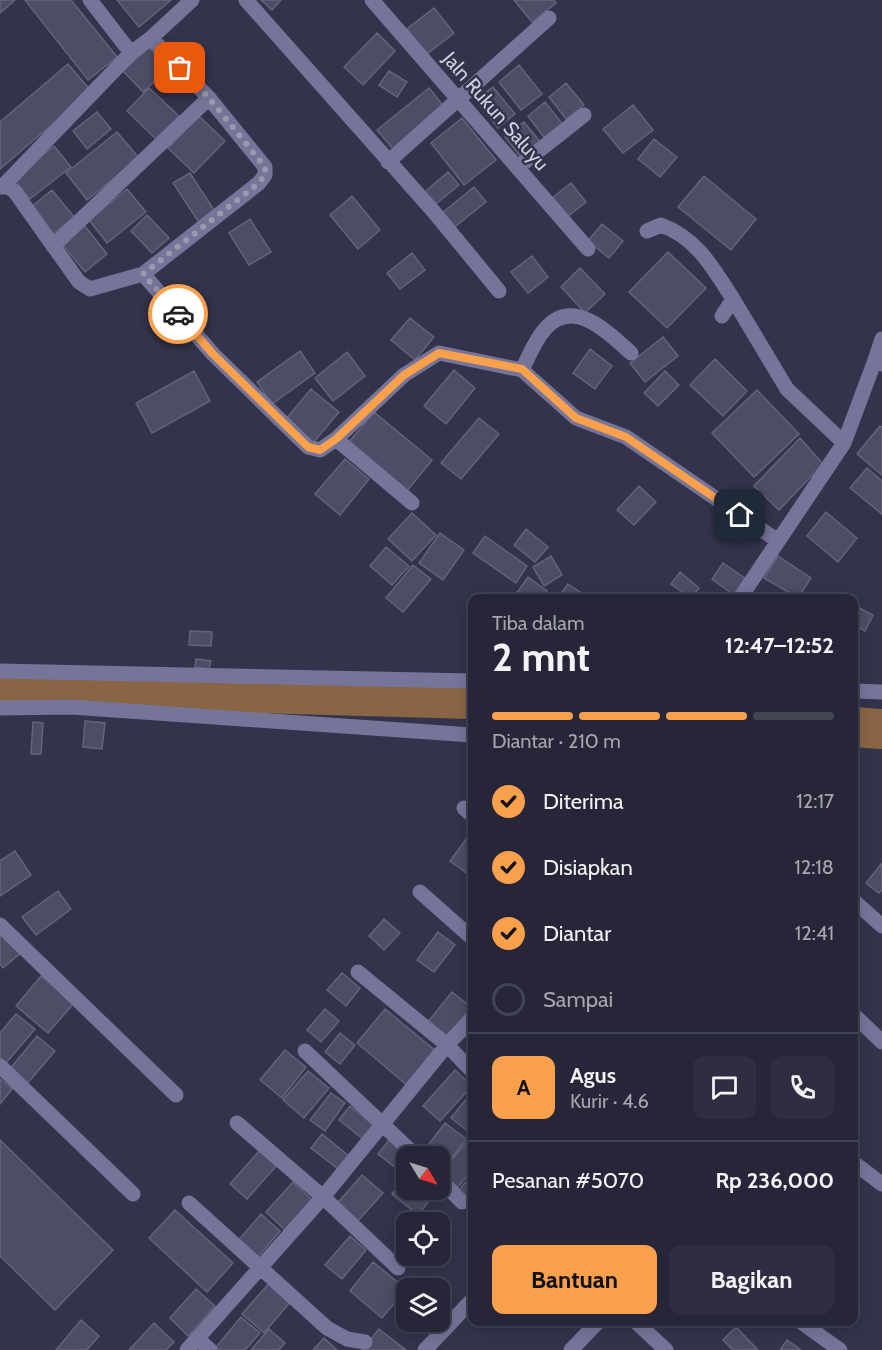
<!DOCTYPE html>
<html lang="id">
<meta charset="utf-8">
<style>
:root{--surface:#262638;--page:#2e2e40;--text:#f1f3f6;--muted:#a4a5ae;--line:#424353;--accent:#f9a04d}
body{margin:0;font-family:Cabin,sans-serif;background:var(--page);color:var(--text);height:100vh;display:flex;flex-direction:column;font-size:22px;white-space:nowrap}
*{box-sizing:border-box;margin:0}
p{font-size:20px;color:var(--muted)}
.icon{flex:none;width:33px;height:33px;fill:none;stroke:currentColor;stroke-width:2;stroke-linecap:round;stroke-linejoin:round}
.map{position:relative;flex:1;overflow:hidden}
.panel{position:absolute;left:468px;top:594px;width:390px;height:732px;display:flex;flex-direction:column;background:var(--surface);border-radius:12px;box-shadow:0 3px 15px #0003,0 0 0 2px var(--line)}
.panel>*{flex:none}
.needle{width:39px;rotate:128deg}
.controls{position:absolute;left:396px;top:1146px;display:grid;gap:12px}
.controls a{display:grid;place-items:center;width:54px;height:54px;border-radius:12px;background:var(--surface);box-shadow:0 3px 15px #0003,0 0 0 2px var(--line);font-size:30px}
.pin{position:absolute;display:grid;place-items:center;width:51px;height:51px;color:#fff;margin:-26px;border-radius:12px;box-shadow:0 3px 9px #0006}
.courier{position:absolute;display:grid;place-items:center;width:60px;height:60px;margin:-30px;border:4px solid #f9a04d;border-radius:50%;background:#fff;color:#222;box-shadow:0 2px 8px #0007}
.headline em{font-style:normal;font-weight:700}
.headline div{display:flex;flex-direction:column-reverse}
.headline{display:flex;align-items:center;justify-content:space-between;height:102px;padding:0 24px}
h1{font-size:39px;font-weight:700;line-height:45px}
.bar{display:grid;grid-template-columns:repeat(4,1fr);gap:9px 6px;align-content:center;height:72px;padding:0 24px}
.bar i{height:8px;border-radius:4px;background:var(--line)}
.bar .current{background:var(--accent)}
.bar p{grid-column:span 4}
.line{display:flex;align-items:center;gap:15px;padding:0 24px;border-top:2px solid var(--line)}
.line div{flex:1}
.round{display:grid;place-items:center;flex:none;width:63px;height:63px;border-radius:12px;background:var(--page)}
ol{padding:0 24px;list-style:none}
li{display:flex;align-items:center;gap:18px;height:66px}
li p{margin-inline-start:auto}
li .icon{padding:6px;border-radius:50%;background:var(--accent);color:#111;stroke-width:4}
li:last-child{color:var(--muted)}
li i{width:33px;height:33px;border:3px solid var(--line);border-radius:50%}
.cta{display:flex;gap:12px;margin-top:auto;padding:12px 24px}
.cta a{flex:1;height:69px;border-radius:12px;background:var(--accent);color:#111;font-size:24px;font-weight:700;line-height:69px;text-align:center}
.cta a+a{background:var(--page);color:var(--text)}
.map>svg:first-child{display:block}
.lines{fill:none;stroke-linecap:round;stroke-linejoin:round}
.river{stroke:#8a6545;stroke-width:40}
.building{fill:#4c4d66;stroke:#63637d;stroke-width:1.5}
.minor{stroke:#75759a;stroke-width:15}
.done{stroke:#999aac;stroke-width:6;stroke-dasharray:0 10.8}
.route{stroke:#f9a04d;stroke-width:8}
.labels{text-anchor:middle;dominant-baseline:central;stroke-width:5;stroke-linejoin:round;paint-order:stroke}
.street-label{font-size:20px;fill:#d0d1e0;stroke:#33334b}
</style>
<div class="map">
<svg width="882" height="1350" viewBox="0 0 882 1350">
<rect width="100%" height="100%" fill="#33334b"/>
<g class="lines">
<path class="river" d="M0,686L472,699
M854,727L880,729"/>
</g>
<path class="building" d="M0,0H15L0,13Z
M25,0H71L117,57L88,80Z
M117,0H171L139,27Z
M261,0H281L272,10Z
M514,0H554L556,3L532,22Z
M434,8L454,33L427,54L407,29Z
M377,33L395,51L363,85L344,67Z
M149,47L169,68L143,92L123,71Z
M68,64L91,91L0,169V122Z
M519,65L542,94L521,110L499,82Z
M389,71L407,82L397,97L379,85Z
M566,83L584,105L566,119L549,97Z
M493,87L515,114L498,128L476,100Z
M149,88L179,116L156,139L127,111Z
M429,88L445,108L393,149L377,130Z
M545,102L564,126L546,140L528,116Z
M633,105L653,130L623,153L603,129Z
M97,112L111,129L87,149L73,131Z
M199,116L225,141L194,173L168,148Z
M462,118L496,160L464,185L431,143Z
M524,122L542,144L523,160L505,137Z
M117,132L139,158L87,200L66,173Z
M654,139L677,157L660,177L638,159Z
M54,146L71,167L30,199L14,179Z
M448,172L459,185L431,208L420,196Z
M190,173L216,213L200,224L173,183Z
M704,176L756,219L731,250L678,207Z
M571,183L586,202L567,217L552,198Z
M474,187L486,202L452,229L441,214Z
M127,189L146,212L107,243L89,220Z
M52,190L74,217L53,234L31,207Z
M352,196L380,230L358,249L330,215Z
M147,215L169,238L152,253L131,231Z
M250,219L271,252L249,265L229,233Z
M602,224L623,241L609,258L588,241Z
M84,225L107,254L85,272L61,243Z
M668,252L706,288L667,328L629,292Z
M412,253L425,270L400,289L387,273Z
M532,256L548,277L528,293L511,272Z
M580,268L605,294L585,313L561,287Z
M410,318L434,337L415,360L391,340Z
M663,337L678,356L645,382L630,363Z
M590,349L612,366L595,389L573,373Z
M300,351L315,373L272,404L257,382Z
M347,352L365,376L333,401L315,378Z
M715,359L747,391L723,416L690,385Z
M454,370L475,388L446,424L424,406Z
M194,371L210,401L152,433L136,403Z
M665,371L679,385L658,406L644,393Z
M311,389L339,412L314,442L286,419Z
M757,390L799,434L754,477L712,433Z
M374,412L432,460L407,491L349,442Z
M479,418L499,434L461,479L441,463Z
M880,426L882,427V475L857,454Z
M800,438L823,464L779,510L754,486Z
M345,459L369,479L340,515L315,494Z
M867,468L882,481V514L850,488Z
M639,486L656,502L634,525L617,510Z
M826,512L857,538L838,562L807,536Z
M412,513L436,535L412,561L388,539Z
M526,529L548,547L535,562L514,545Z
M440,533L464,550L443,580L419,563Z
M485,536L527,566L516,583L473,553Z
M386,547L409,566L392,585L370,566Z
M551,556L562,575L544,586L533,567Z
M778,556L811,578L798,598L764,578Z
M723,563L746,579L735,596L712,579Z
M413,565L431,579L403,612L386,598Z
M680,572L699,588L691,598L671,584Z
M528,577L547,591L542,598H522L516,594Z
M568,584L589,598H558Z
M854,605L873,615L865,631L854,625Z
M190,631L212,632L211,646L189,645Z
M196,659L211,661L209,669L195,667Z
M85,721L105,723L102,749L83,747Z
M33,722L43,723L41,754H31Z
M472,831V877L450,861Z
M15,851L31,875L0,896V861Z
M882,863V890L879,893L866,883Z
M58,891L71,909L36,935L22,917Z
M384,919L400,933L384,950L369,936Z
M0,927L21,953L3,968L0,964Z
M438,932L455,945L434,972L417,960Z
M342,973L360,988L346,1006L327,990Z
M41,976L74,1003L48,1033L16,1006Z
M452,992L471,1007L447,1037L428,1022Z
M325,1009L339,1021L321,1042L307,1030Z
M385,1009L436,1051L408,1086L357,1043Z
M16,1014L35,1029L6,1063L0,1058V1033Z
M340,1033L355,1045L340,1064L325,1052Z
M37,1036L55,1051L26,1085L9,1070Z
M285,1050L306,1067L282,1098L260,1080Z
M455,1070L472,1086L440,1121L423,1106Z
M308,1071L329,1088L304,1118L283,1100Z
M0,1079L12,1089L0,1104Z
M472,1092V1130L470,1133L451,1118Z
M331,1093L345,1103L325,1131L310,1120Z
M350,1106L375,1126L364,1140L339,1120Z
M445,1123L466,1139L443,1169L440,1166V1156H427L422,1153Z
M322,1134L349,1156L338,1169L311,1148Z
M0,1140L113,1250L55,1310L0,1256Z
M389,1140L406,1156V1166L401,1172L378,1154Z
M467,1141L472,1145V1170L458,1187L441,1173Z
M260,1150L277,1165L247,1199L230,1184Z
M472,1174V1201L459,1190Z
M362,1175L383,1193L355,1224L335,1206Z
M406,1176V1190H432L436,1192L418,1215L392,1194Z
M293,1182L312,1200L285,1230L266,1212Z
M175,1210L233,1263L207,1292L149,1238Z
M261,1214L280,1231L256,1259L237,1242Z
M350,1236L366,1250L342,1279L325,1265Z
M373,1262L406,1289L382,1318L350,1291Z
M271,1281L292,1300L264,1333L242,1314Z
M196,1289L215,1306L188,1336L170,1318Z
M241,1317L260,1333L245,1350H220L216,1347Z
M81,1320L99,1336L87,1350H56Z
M154,1323L174,1342L166,1350H129Z
M736,1327L758,1350H733L723,1340Z
M269,1329L285,1343L279,1350H251Z
M379,1329L406,1350H362Z
M324,1338L337,1350H313Z
M787,1340L801,1350H780Z"/>
<g class="lines">
<path class="minor" d="M246,0L434,212L499,291
M372,0L588,249
M151,38L192,0
M388,162L549,18
M518,167L584,115
M0,187H9L15,192L79,282L90,289L143,274L259,183L265,175V167L209,98L151,38L131,53L90,0
M2,187L131,53
M647,231L661,225C697,238 713,268 733,299L722,316
M53,246L209,98
M143,274L213,354L308,447L320,450L336,439L404,375L439,353L522,370L576,418L626,437L778,541
M733,299L787,389L844,443
M875,360L882,339
M522,370C529,356 535,340 545,329C573,296 609,333 631,353
M336,439L412,503
M740,598L844,443L875,360L882,364
M0,671L472,681
M854,691L882,692
M0,708L71,707L472,735
M464,808L472,815
M420,892L472,938
M854,901L882,926
M0,925L176,1095
M358,972L447,1045L472,1071
M854,1015L882,1042
M305,1051L416,1156
M0,1066L133,1194
M237,1123L323,1197L398,1268
M854,1163L882,1184
M440,1180L462,1202
M189,1203L327,1328L347,1339L365,1342
M636,1322L666,1350
M801,1322L840,1350
M197,1338L210,1350
M187,1350L323,1197L447,1045L472,1019
M425,1350L472,1300
M571,1350L598,1322"/>
</g>
<g class="lines">
<path class="done" d="M178,314L143,274L259,183L265,175V167L209,98L180,68"/>
<path class="route" d="M178,314L213,354L308,447L320,450L336,439L404,375L439,353L522,369L576,418L626,437L740,515"/>
</g>
<g class="labels">
<g class="street-label">
<text transform="translate(496 111) rotate(49)">Jaln Rukun Saluyu</text>
</g>
</g>
</svg>
<div class="controls">
<a><svg class="needle" viewBox="-14 -14 28 28"><path d="M0-13l5 13h-10z" fill="#e53935"/><path d="M0 13l5-13h-10z" fill="#a4a5ae"/></svg></a>
<a><svg class="icon" aria-label="locate" viewBox="0 0 24 24"><circle cx="12" cy="12" r="6"/><path d="M12 2v4M12 18v4M2 12h4M18 12h4"/></svg></a>
<a><svg class="icon" aria-label="layers" viewBox="0 0 24 24"><path d="M12 4l9 5-9 5-9-5zM3 14l9 5 9-5"/></svg></a>
</div>
<div class="pin" style="left:180px;top:68px;background:#ea580c"><svg class="icon" aria-label="bag" viewBox="0 0 24 24"><path d="M5 8h14l-1 12H6zM9 8a3 3 0 0 1 6 0"/></svg></div>
<div class="pin" style="left:740px;top:515px;background:#1f2937"><svg class="icon" aria-label="home" viewBox="0 0 24 24"><path d="M3 11l9-7 9 7M6 9v11h12V9"/></svg></div>
<div class="courier" style="left:178px;top:314px"><svg class="icon" aria-label="car" viewBox="0 0 24 24"><path d="M5 17H2v-5l4-1 3-4h7l3 4 3 1v5h-3M9 17h6M6 11h13"/><circle cx="7" cy="17" r="2"/><circle cx="17" cy="17" r="2"/></svg></div>
<section class="panel">
<div class="headline"><div><h1>2 mnt</h1><p>Tiba dalam</p></div><em>12:47–12:52</em></div>
<div class="bar"><i class="current"></i><i class="current"></i><i class="current"></i><i></i><p>Diantar · 210 m</p></div>
<ol>
<li><svg class="icon" aria-label="check" viewBox="0 0 24 24"><path d="M5 12l5 5 9-10"/></svg>Diterima<p>12:17</p></li>
<li><svg class="icon" aria-label="check" viewBox="0 0 24 24"><path d="M5 12l5 5 9-10"/></svg>Disiapkan<p>12:18</p></li>
<li><svg class="icon" aria-label="check" viewBox="0 0 24 24"><path d="M5 12l5 5 9-10"/></svg>Diantar<p>12:41</p></li>
<li><i></i>Sampai</li>
</ol>
<div class="line" style="height:108px"><b class="round" style="background:var(--accent);color:#111">A</b><div><b>Agus</b><p>Kurir · 4.6</p></div><a class="round"><svg class="icon" aria-label="chat" viewBox="0 0 24 24"><path d="M4 5h16v11H9l-5 4z"/></svg></a><a class="round"><svg class="icon" aria-label="phone" viewBox="0 0 24 24"><path d="M5 4h4l2 5-3 2q2 4 5 5l2-3 5 2v4C11 20 4 13 5 4z"/></svg></a></div>
<div class="line" style="height:78px"><div>Pesanan #5070</div><b>Rp 236,000</b></div>
<div class="cta"><a>Bantuan</a><a>Bagikan</a></div>
</section>
</div>
